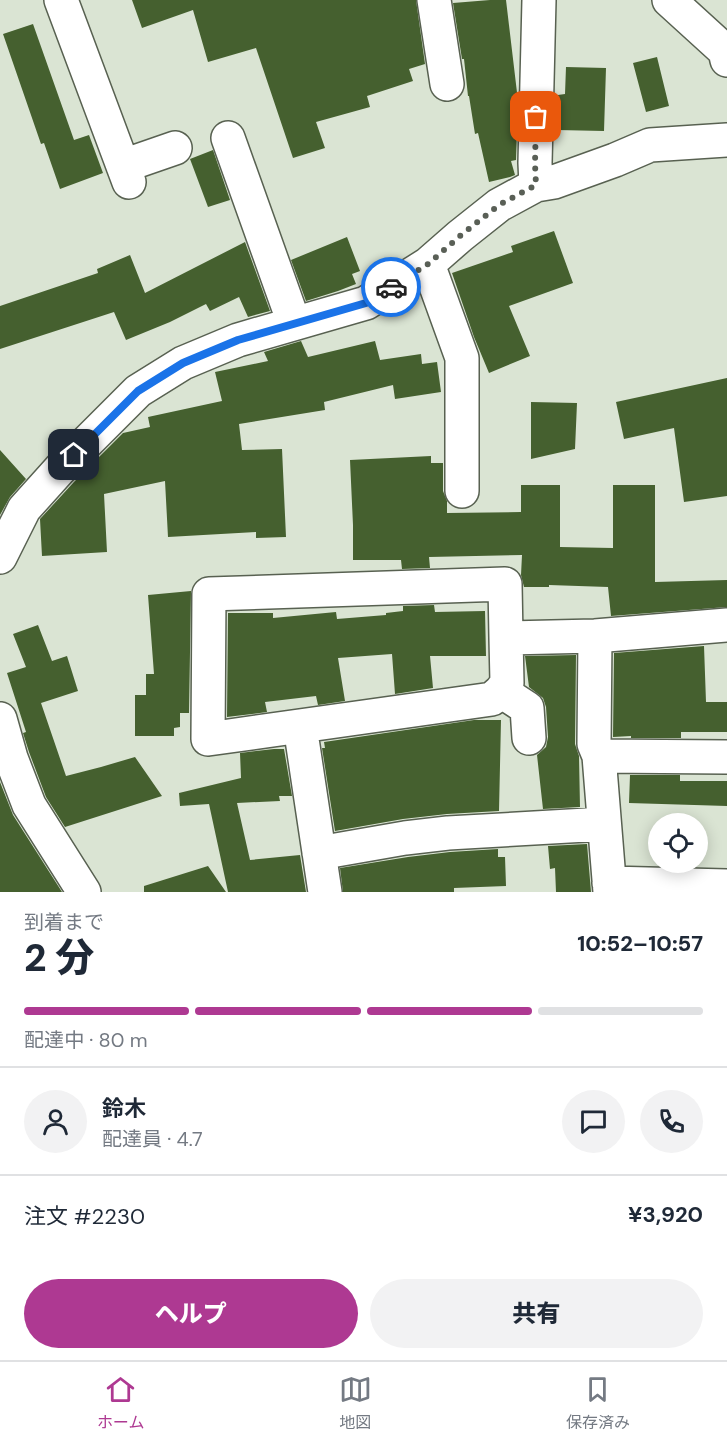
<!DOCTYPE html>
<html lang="ja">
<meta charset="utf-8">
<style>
:root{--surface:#fff;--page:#f2f2f3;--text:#1f2937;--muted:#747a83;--line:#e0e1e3;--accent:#ae3992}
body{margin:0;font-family:"DM Sans","Noto Sans JP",sans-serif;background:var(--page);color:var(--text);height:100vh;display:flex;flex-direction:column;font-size:22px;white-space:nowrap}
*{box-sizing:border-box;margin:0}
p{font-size:20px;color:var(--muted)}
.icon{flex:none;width:33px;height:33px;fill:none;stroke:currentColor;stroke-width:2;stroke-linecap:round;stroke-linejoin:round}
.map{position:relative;height:892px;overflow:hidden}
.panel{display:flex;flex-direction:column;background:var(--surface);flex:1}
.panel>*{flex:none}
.controls{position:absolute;left:648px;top:813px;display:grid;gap:12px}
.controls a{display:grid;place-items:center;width:60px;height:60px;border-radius:50%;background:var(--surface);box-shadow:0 3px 15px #0003;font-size:30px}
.pin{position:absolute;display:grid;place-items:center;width:51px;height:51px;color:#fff;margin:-26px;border-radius:12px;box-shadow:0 3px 9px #0006}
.courier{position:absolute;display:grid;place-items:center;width:60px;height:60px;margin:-30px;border:4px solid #1a73e8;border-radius:50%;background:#fff;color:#222;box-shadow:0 2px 8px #0007}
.head em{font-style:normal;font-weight:800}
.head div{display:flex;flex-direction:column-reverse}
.head{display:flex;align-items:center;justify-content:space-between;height:102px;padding:0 24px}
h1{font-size:39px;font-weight:800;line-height:45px}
.bar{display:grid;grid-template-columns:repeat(4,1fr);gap:9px 6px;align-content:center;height:72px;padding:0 24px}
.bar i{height:8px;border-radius:4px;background:var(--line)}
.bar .on{background:var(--accent)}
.bar p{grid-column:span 4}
.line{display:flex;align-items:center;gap:15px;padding:0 24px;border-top:2px solid var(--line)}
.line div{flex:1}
.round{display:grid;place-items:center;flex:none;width:63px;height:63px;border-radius:32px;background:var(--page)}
.action{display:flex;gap:12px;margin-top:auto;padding:12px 24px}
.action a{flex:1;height:69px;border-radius:36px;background:var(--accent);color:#fff;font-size:24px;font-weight:800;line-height:69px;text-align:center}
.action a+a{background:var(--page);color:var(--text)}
.menu{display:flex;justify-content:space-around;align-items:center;height:84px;border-top:2px solid var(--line);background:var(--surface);font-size:16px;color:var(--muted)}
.menu a{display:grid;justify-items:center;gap:3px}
.menu .on{color:var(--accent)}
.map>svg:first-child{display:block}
.building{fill:#45602f}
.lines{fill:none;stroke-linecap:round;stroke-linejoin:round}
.minor-casing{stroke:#586151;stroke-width:36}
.minor{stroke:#fff;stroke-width:33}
.done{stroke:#595f56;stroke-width:6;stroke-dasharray:0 10.8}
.route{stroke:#1a73e8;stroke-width:8}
</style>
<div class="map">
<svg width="727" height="892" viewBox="0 0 727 892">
<rect width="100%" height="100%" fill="#dae4d3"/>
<path class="building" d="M132,0H416L425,64L409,69L413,81L367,96L370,107L316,122L325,148L293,158L256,48L208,62L193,10L142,28Z
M490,0H506L518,101L516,160L511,161L515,175L510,177L489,182L478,133L475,134L469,96H468L464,59H462L453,3Z
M33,24L74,140L89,135L103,173L60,189L44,143L41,144L3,34Z
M657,57L669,106L646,112L633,63Z
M566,67L606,68L604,131L557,130L558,95L565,94Z
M213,150L230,200L208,207L190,159Z
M554,231L573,283L509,306L530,356L489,373L474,337L452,273L513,252L511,246Z
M347,237L360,271L352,274L356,284L338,291L306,301L291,260Z
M245,242L270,311L248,317L239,297L210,311L206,304L170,322L126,340L114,312L0,349V306L98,273L97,269L130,255L145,293Z
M301,341L308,357L375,341L380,360L421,354L422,364L437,362L441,392L395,399L393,385L324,402L325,410L239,424L242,450L282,449L286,537L256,538V532L168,537L165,481L104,494L107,552L42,556L40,519L74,482L123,433L150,427L148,417L222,401L215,372L268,361L264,352Z
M727,378V496L684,502L674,428L624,439L616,402Z
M531,402L577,403L575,449L531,459Z
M0,450L26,479L10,497L0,515Z
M431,456V463H443V491L447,501V513L521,512V485H560V547L613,548V485H655V582L727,580V607L611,616L608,587L549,585V587H524L521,575L522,555L429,557L430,568L402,569L401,560H353V525L350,460Z
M191,591L189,713H180V727L174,728V736H135V695H146V674H154L148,595Z
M434,605L435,612L485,611L486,656H430L433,688L395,694L392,654L338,658L345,701L318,705L316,696L265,702L267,712L227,717L228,613H273V618L336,612L337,619L386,615V613L403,611V606Z
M38,625L52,661L67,656L78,691L41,703L66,776L101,767L135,757L162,796L65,827L46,797L29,752L23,733L26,732L7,673L26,667L13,634Z
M704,646L706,702H727V732H681V738H631V736L613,737L614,653Z
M576,655L575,744L579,756L580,807L543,809L537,755L546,747L548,737L546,707L543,698L529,687L525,656Z
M474,720H501L499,811L447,814L403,819L335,831L322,748H325L324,742Z
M274,749H284L292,796H279L280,801L237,803L250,860L300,855L306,892H228L209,804L180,806L179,793L241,778L240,753Z
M630,775H680V781H727V806L629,803Z
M0,782L13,815L62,892H0Z
M587,844L591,892H556L555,868L550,869L548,846Z
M498,849V857H505L506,886L454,888V892H343L340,868L408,857L450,852Z
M208,866L226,892H144V886Z"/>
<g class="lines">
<g class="minor-casing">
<path id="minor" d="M61,0L129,182
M434,0L447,84
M669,0L725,51L727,60
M228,138L294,323
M123,166L175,148
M536,185L535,163L539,0
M428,264L462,358V491
M0,557L24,509L60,469L138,391L183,363L238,340L366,303L428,264L460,236L499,205L536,185L554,182L615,160L650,145L727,140
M595,636L594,744L599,756
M506,638L505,584L209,594L208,739L492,699L501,691L507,683L506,638L595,636L727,625
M501,691L527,708L529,738
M0,719L11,758L29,805L84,892
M300,726L325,892
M319,853L405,838L448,833L604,824
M609,883L727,886
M610,892L599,756L727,757"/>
</g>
<use href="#minor" class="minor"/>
</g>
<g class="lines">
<path class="done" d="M391,287L428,264L460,236L499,205L536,185L535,164L536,117"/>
<path class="route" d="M74,455L138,391L183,363L238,340L366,303L391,287"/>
</g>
</svg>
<div class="controls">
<a><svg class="icon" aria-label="locate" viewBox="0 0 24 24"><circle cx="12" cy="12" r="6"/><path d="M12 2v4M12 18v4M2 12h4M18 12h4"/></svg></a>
</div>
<div class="pin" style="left:536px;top:117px;background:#ea580c"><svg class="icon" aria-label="bag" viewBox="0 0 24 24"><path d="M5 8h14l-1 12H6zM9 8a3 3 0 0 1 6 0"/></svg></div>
<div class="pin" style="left:74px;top:455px;background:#1f2937"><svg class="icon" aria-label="home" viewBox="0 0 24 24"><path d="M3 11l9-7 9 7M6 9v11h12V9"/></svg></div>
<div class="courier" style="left:391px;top:287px"><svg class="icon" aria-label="car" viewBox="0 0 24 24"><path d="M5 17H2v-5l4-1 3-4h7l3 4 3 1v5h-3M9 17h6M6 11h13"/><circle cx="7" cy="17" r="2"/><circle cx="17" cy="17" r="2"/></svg></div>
</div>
<section class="panel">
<div class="head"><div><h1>2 分</h1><p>到着まで</p></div><em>10:52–10:57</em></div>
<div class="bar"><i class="on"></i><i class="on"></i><i class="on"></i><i></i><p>配達中 · 80 m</p></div>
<div class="line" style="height:108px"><a class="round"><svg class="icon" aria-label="person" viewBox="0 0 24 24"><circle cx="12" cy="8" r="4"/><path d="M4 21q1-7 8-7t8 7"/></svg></a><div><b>鈴木</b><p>配達員 · 4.7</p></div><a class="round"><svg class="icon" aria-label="chat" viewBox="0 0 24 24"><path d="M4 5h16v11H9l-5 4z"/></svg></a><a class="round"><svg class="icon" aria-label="phone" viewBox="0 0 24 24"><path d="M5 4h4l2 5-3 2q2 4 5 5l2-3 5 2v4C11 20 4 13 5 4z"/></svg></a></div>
<div class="line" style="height:78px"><div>注文 #2230</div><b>¥3,920</b></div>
<div class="action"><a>ヘルプ</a><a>共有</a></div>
</section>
<nav class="menu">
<a class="on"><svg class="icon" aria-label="home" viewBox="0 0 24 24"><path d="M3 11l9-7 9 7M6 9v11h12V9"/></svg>ホーム</a>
<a><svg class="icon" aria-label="map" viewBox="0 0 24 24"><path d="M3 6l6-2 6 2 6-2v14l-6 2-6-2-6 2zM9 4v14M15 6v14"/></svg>地図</a>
<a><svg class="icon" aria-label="saved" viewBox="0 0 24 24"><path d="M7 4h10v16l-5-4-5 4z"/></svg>保存済み</a>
</nav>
